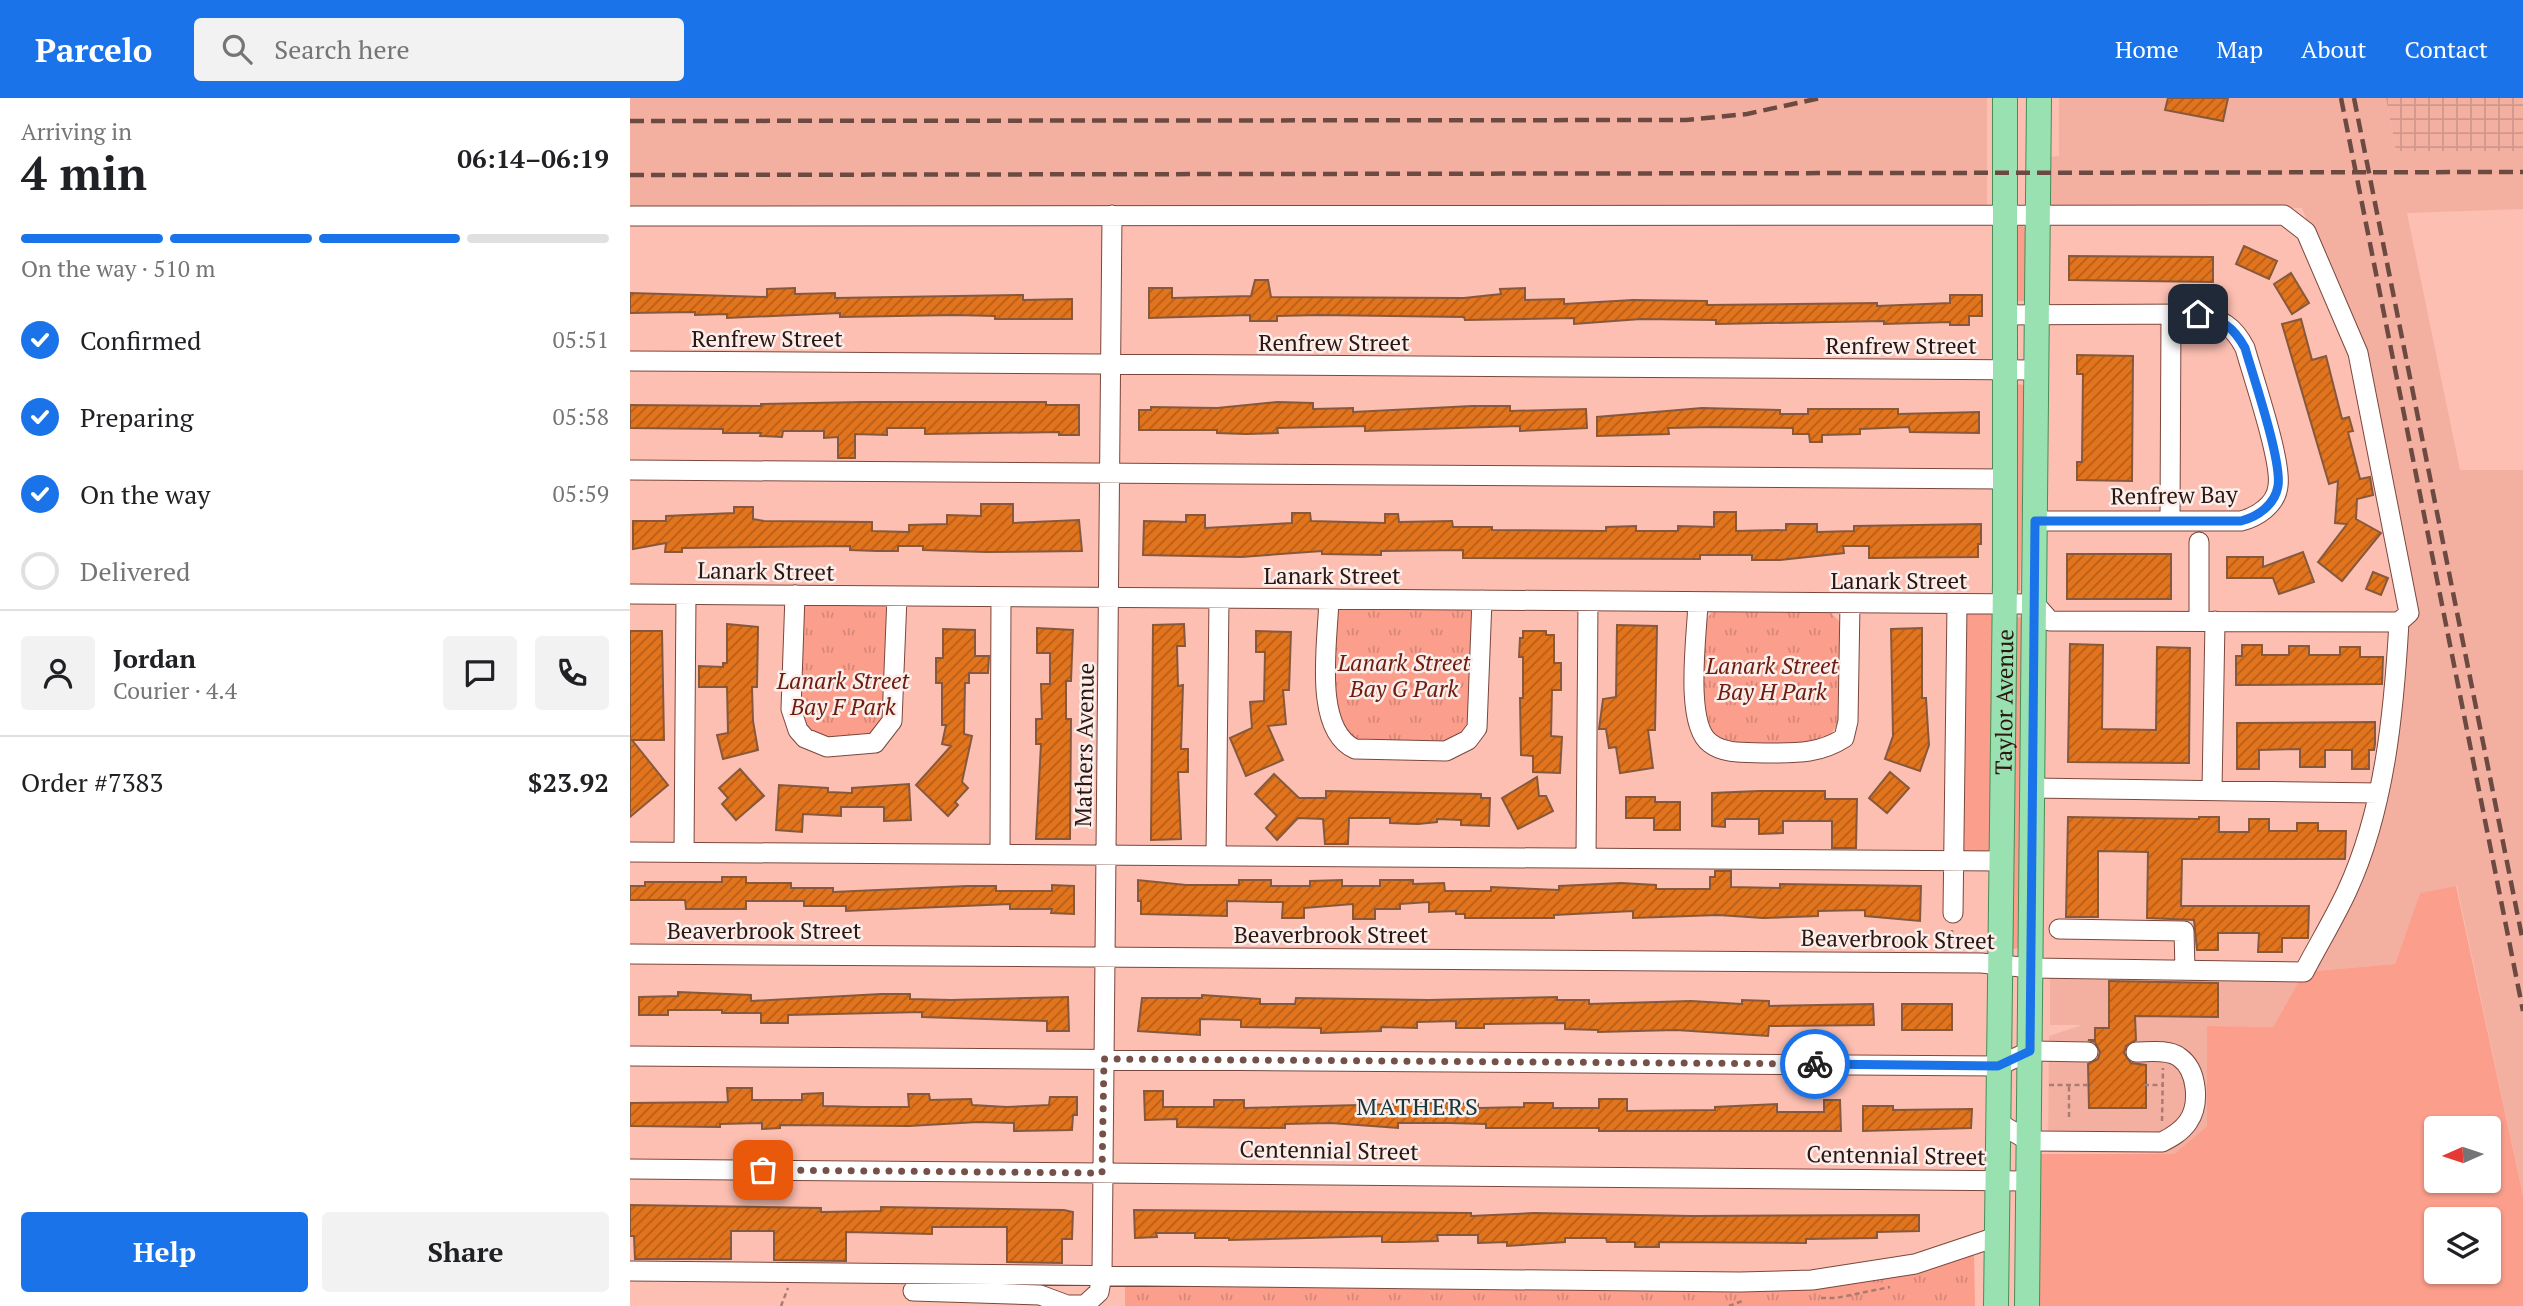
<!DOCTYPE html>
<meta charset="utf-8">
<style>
:root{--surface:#fff;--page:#f2f2f2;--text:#202124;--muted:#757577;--line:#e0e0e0;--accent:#1a73e8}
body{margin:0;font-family:"PT Serif",serif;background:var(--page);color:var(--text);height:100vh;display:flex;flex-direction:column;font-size:26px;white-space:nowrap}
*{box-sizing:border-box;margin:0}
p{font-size:23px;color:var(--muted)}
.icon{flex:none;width:38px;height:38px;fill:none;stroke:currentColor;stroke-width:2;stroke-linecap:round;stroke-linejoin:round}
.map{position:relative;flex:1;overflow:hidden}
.panel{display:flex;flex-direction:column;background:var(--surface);width:630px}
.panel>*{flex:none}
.needle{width:46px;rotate:267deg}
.tools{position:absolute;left:1794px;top:1018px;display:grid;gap:14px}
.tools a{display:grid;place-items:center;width:77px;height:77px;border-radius:7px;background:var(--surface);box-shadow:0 2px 5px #0004;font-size:35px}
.pin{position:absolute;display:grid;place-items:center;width:60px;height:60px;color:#fff;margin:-30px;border-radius:14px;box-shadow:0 4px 10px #0006}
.courier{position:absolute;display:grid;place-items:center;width:70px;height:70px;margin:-35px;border:5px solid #1a73e8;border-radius:50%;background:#fff;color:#222;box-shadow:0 2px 9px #0007}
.headline em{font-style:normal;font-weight:600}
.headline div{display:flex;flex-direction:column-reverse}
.headline{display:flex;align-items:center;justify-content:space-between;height:119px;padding:0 21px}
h1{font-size:46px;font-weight:600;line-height:52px}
.bar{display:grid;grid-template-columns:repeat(4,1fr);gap:10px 7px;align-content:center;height:84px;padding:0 21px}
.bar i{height:9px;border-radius:5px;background:var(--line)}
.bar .selected{background:var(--accent)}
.bar p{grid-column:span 4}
.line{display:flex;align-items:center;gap:18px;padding:0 21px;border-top:2px solid var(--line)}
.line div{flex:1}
.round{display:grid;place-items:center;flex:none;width:74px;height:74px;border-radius:7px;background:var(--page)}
ol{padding:0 21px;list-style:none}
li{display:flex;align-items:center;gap:21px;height:77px}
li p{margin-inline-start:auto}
li .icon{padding:7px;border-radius:50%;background:var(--accent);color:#fff;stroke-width:4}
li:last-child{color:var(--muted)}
li i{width:38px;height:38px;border:4px solid var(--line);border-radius:50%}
.primary-button{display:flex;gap:14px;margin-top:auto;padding:14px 21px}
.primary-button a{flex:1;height:80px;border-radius:7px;background:var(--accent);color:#fff;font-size:28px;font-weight:600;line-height:80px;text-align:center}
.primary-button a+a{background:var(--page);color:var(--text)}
header{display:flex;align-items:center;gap:42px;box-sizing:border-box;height:98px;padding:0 35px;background:var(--accent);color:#fff}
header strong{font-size:33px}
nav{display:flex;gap:38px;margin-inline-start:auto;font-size:24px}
.search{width:490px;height:63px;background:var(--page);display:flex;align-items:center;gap:18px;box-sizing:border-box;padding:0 24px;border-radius:7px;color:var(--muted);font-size:26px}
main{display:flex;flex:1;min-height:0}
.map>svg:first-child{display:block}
.built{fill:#f3b0a1}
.industrial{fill:url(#industrial-grid)}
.grass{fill:#fb9e8c;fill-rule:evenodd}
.park{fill:url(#park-tufts)}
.building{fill:url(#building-hatch);stroke:#87593c;stroke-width:2}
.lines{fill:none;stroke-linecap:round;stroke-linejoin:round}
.minor-casing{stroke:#7b473d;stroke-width:21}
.major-casing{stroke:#488d58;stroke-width:26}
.path{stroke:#a97b71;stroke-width:2.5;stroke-dasharray:5 3.5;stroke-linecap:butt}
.minor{stroke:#fff;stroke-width:19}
.major{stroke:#9ae1b2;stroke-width:24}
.rail{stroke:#6c4a42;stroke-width:4.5;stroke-dasharray:14 7;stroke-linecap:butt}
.done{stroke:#755149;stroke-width:7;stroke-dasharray:0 12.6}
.route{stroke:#1a73e8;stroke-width:9}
.labels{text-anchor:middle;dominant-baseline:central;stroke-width:5;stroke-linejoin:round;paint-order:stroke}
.street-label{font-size:23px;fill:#2c1611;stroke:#fbeeeb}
.park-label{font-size:23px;font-style:italic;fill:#6d1c0f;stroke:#fbeeeb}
.neighbourhood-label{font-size:24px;letter-spacing:2px;fill:#17383e;stroke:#fbeeeb}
</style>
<header>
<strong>Parcelo</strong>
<div class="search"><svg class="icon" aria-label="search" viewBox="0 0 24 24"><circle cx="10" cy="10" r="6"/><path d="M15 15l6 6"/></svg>Search here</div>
<nav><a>Home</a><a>Map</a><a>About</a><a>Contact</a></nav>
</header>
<main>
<section class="panel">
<div class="headline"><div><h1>4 min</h1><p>Arriving in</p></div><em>06:14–06:19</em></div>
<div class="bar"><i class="selected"></i><i class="selected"></i><i class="selected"></i><i></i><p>On the way · 510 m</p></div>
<ol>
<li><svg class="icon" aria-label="check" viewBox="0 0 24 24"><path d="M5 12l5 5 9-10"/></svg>Confirmed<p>05:51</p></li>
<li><svg class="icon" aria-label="check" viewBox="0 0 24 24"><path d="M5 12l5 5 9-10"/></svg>Preparing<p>05:58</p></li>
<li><svg class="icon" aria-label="check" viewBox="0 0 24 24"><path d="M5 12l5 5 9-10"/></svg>On the way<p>05:59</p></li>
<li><i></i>Delivered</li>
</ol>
<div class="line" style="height:126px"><a class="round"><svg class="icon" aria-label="person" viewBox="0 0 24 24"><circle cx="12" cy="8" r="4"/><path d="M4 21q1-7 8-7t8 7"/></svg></a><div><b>Jordan</b><p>Courier · 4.4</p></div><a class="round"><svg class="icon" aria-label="chat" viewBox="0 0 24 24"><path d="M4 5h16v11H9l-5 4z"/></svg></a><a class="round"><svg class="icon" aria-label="phone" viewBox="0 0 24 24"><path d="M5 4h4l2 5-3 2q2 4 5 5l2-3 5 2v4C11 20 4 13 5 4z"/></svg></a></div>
<div class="line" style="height:91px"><div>Order #7383</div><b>$23.92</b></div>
<div class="primary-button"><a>Help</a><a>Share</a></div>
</section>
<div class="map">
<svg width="1893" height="1208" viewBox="0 0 1893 1208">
<defs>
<pattern id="industrial-grid" width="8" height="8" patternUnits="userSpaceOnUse" patternTransform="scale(1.75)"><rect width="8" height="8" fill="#f3b0a1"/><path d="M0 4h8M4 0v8" fill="none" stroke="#d0978a"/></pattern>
<pattern id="park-tufts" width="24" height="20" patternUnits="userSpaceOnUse" patternTransform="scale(1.75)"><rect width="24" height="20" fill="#fb9e8c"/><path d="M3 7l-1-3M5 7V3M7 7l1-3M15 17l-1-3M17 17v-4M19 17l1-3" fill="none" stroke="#d78778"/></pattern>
<pattern id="building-hatch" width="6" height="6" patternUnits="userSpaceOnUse" patternTransform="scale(1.75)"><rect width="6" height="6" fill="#e2741d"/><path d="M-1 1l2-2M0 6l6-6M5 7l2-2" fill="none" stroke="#b75e18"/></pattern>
</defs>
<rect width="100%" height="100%" fill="#fdbfb2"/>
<path class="built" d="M0,0H1357V109H0Z
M1429,0H1756L1766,53H1893V111L1777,115L1830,372H1893V1098L1827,788L1790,795L1765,866L1674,874L1643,929L1577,928V1028L1544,1056L1418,1054L1419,938L1452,927H1420V871L1674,874L1718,791L1779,515L1728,255L1672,110H1416L1417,59L1429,58Z"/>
<path class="industrial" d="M1756,0H1893V53H1766Z"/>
<path class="grass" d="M1391,127L1397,131L1395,203H1386L1387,129Z
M1390,286L1395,288L1390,493L1386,492V288Z
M1327,507H1374L1371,763H1324Z
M1389,519L1394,521L1390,850L1382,851L1385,520Z
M1826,788L1893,1098V1208H1397L1399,1056H1544L1577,1028V928L1643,929L1674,874L1765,866L1790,795ZM1806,1031H1858V1083H1806ZM1806,1122H1858V1174H1806Z"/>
<path class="park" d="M165,497L267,499L264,606L232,648L168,632Z
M699,501L852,502L838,642L725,651L703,632Z
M1082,514H1200L1212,526L1211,621L1197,641L1171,647L1103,646L1083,637L1072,618L1074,525Z
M1344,1155L1345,1208H495V1186L1150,1191Z"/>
<path class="building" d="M1538,0H1598L1593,23L1535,12Z
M1614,148L1647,163L1639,181L1606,166Z
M1439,158L1583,159V184L1439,182Z
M1661,175L1679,205L1662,216L1644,186Z
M625,182H638L641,199L834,200L871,196L870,191L895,190V202L934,201V206L1003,202L1077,203V207L1247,205V208L1320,205V197H1352V218H1339V227H1320V224L1254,226V223L1086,226V222L1011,221L944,226V220L835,222L834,219L690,217L647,218V223H620V217L519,220V190H542V200L621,198Z
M165,190V196L205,195V200L393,197V202L442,201V221H365V218L325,217L210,219V215L97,220V216L65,217V214L0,215V195L137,199V191Z
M1671,221L1682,262L1696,258L1712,321L1719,319L1723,333L1718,334L1730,381L1740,379L1743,397L1727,401L1726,421L1751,435L1712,483L1688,464L1717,426L1705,425L1708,383L1699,386L1652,226Z
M1447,257L1503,258L1502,383L1447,382V364H1452L1453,276H1447Z
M232,304H416V307H449V337H429V334L295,336V330H257V337L225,336V360H208V339L194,340V333H153L152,339L130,338L131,335H93V331L0,330V307L131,308V306Z
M647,304L683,305V311L723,310V314L842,308H880V313L956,311L957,330L890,333V328L735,333V328L647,330L648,335L616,336L587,335V332H509V312H521V309L587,310Z
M1072,310L1150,312V316H1178V311H1268V316L1349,314V335L1280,334L1279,329L1230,331V336L1192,337V344H1180L1179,336H1163V330L1084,329L1038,330L1039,336L967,338V319Z
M351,406H383V425L449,422L452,453L356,454L293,452V448H268V453H247L220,452V448L52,450V454H35L36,445L3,451V423H36V418L104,415V409H123V421L134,423L242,424V433L279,434V427L317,426V417L351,418Z
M1084,414H1106V433L1156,432V426H1187V434L1224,433V428L1351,426V446H1348V459L1239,460V448H1213L1214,455L1150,462H1122V457H1070V461L833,460V452L751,453V457L692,456V453L611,459L513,457L514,423L556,424V417H575V430L662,425V415H680L681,423L755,425V416H768L769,424L822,423L823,429H862V432L976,433V429L1006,428V433H1048V428L1084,429Z
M1673,454L1684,484L1649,496L1643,480H1597V459H1633V469Z
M1437,456H1541V501H1437Z
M1743,474L1758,480L1751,497L1736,491Z
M97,526L128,529L127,589H122L123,623L128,652L93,661L87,637L98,635L97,589H69V568L93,569V565H97Z
M554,526L555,548H547L548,588L553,587L551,651H558V674H548L551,741L521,742L523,527Z
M987,527L1027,528L1025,632H1018L1023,670L990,675L986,649L979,650L976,631H969L973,601L986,599Z
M407,530L443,532L441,583H436V621H441L440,741H406L411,646H406V621H412L411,586H420V555H407Z
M1292,530V600H1296L1299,647L1290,673L1255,661L1263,638L1261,531Z
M313,531L345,532V558H359L358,575H339V585H335L334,636L342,638L332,684L338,690L325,704L328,707L318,718L286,687L321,648L312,646L316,627H312V585H306V560H313Z
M0,533H32L34,642H2L38,687L0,719Z
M626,533L661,534L659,592H653L656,626L638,628L653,662L616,678L600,640L622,630L620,604L634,603L635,554H626Z
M893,533H916V537H924V565H931V592H922L921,638L932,639L930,675L903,674V658L891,657L890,600H893V559H889L890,540H893Z
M1440,546L1473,547L1472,631L1526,632L1527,549L1560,550L1559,665L1438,664Z
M1612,547H1632V557H1659V548H1679V557H1710V549H1730V559H1753L1752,586L1606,587V558H1612Z
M1745,624V646L1744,652H1739V671H1722V652H1695V669H1670V651L1629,652V671H1607V625Z
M110,671L134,698L106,722L92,706L98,700L89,690Z
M1260,674L1279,690L1257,715L1239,700Z
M644,676L669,700H696V693L851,696V700H860L859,728L831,727V722L807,721V724L788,726L760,725V720H719L718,746H695L693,721L668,720L647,742L636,730L647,718L625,696Z
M907,679L909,698H916L923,713L888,731L872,700Z
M279,686L281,722L254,723V709H211V718L173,716L172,734L146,732L149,687L198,690V694L222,695V690Z
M1129,693H1195V701H1227L1226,750H1202V723H1153V735L1129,736V721H1095V729L1082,728V695Z
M996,699H1025V704H1050V732H1024V720H996Z
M1438,719L1569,721V719H1589V734H1619V721H1639V733H1667V725H1688V733H1716L1715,761H1552L1551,808H1679L1678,840H1652V854H1628L1629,835H1588V852H1567L1564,822L1517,820L1518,754L1468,753V819H1436Z
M1085,773H1101V789L1150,790V786L1291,788L1290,823L1235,818V812L1188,813V818L1133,820L1088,817L1003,820V813L924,817V820H835V816H826V813L799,814V804L770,806V811H745V821H723V806L674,810V820H652L653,804H646L597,803V818L511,816V803H508V782L556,787H609V782H641V788H680V783L712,782V788H750V782H783V786L814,785L815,793H861V789L929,792V788L991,785L1026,787V791H1080V779H1085Z
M92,779H116V785H161V790H203V794L337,788H366V793H422V787L444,788V816L421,815L422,811H380V806L216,813V808H174V803H116V811H56L55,802H0V788H15V784H92Z
M1479,883L1588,885V919L1505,918L1506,942L1496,948L1494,955L1501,965L1516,967V1010H1459L1458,966L1468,961L1470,954L1465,944L1458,942H1465V930H1479Z
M48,894L121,897V903L251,896H280V901L321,902L438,899L439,933H417V923L292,919V914L158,917V925H131V915H92V912H38V917H9V899L48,898Z
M572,897L630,901V906H665L666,900L799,902L927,899V902H959V906L1061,903L1112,906V902L1139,903V908L1243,906L1244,927L1139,928L1138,938L1046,932L968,934V932L935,931V925L854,926V930H826V923L787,924V930L751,929V933L691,935V930L611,929V922L570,921V937L508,933L512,900H572Z
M1272,906H1322V932H1272Z
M97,990H122V1002H172V996L193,995V1008L234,1009H279L278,996H299L300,1002L341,1001L342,1007L377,1009L419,1007L420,999H447V1017H443L442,1032L384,1033V1025L348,1024L279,1028L150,1027V1030L132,1031V1025L90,1026V1029L0,1028V1005L98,1004Z
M514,993H533V1009H584V1002H614V1010L810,1005L848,1006V1010L894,1009V1005H923V1010H969V1001H997V1013L1085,1012V1009L1147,1006V1014H1194V1002H1210L1211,1033H969V1030H856V1026L818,1025H768V1030L701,1025L655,1026V1030L547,1029V1021L515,1022Z
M1233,1008H1263V1012L1342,1011L1341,1030L1233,1033Z
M0,1107L191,1110V1114L251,1113V1109L434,1112L443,1114L442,1141H432V1165L377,1164V1129H302V1136L216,1134V1163L144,1162V1133H101V1161H5L4,1138H0Z
M504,1112L841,1115V1118L904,1115L1062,1118L1289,1117V1133L1247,1134V1140L1176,1141V1145L1029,1144V1149H1005V1144H977L976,1140H935V1144L877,1148V1144L848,1145V1137H807L808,1143L772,1144H752V1138L599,1142V1140H565V1135H526L527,1139L505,1140Z"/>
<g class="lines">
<g class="minor-casing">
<path id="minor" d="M0,118L1654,117L1676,134L1728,255L1779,515L1769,524L1420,523L1405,506L0,496
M1376,217L1568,216C1592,222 1603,227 1615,250C1623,279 1652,363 1648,388C1646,407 1627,419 1611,423H1405
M0,263L1407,272
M0,372L1375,381
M1540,423L1541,217
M1569,444V523
M165,497L161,611L168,632L175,640L197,649L245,645L262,623L267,499
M699,501C698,542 682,631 725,651L816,653L838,642L847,630L852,502
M1068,505C1067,536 1054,626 1080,645C1095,657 1119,654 1137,655C1166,655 1189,656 1214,640L1218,623L1220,506
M1402,690L1749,695
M1582,692L1585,523
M0,754L1371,763
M54,754L56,497
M370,756L371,499
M586,757L589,501
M956,760L958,503
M1323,815L1327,507
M1429,831L1554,833L1555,872
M0,856L1351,865L1401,870L1674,874C1688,847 1704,821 1717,793C1755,711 1764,613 1769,524
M0,958L1368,968L1400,953L1458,954
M1367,1024L1399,1043L1532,1044C1542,1039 1551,1034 1558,1024C1570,1007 1568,972 1549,959C1538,951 1519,954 1506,954
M0,1071L1398,1083
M0,1173L1110,1184L1182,1182L1285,1166L1366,1139
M283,1193L410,1197L437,1207H455L469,1194L472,1177L482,117"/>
</g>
<g class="major-casing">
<g id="major">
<path id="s1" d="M1366,1208L1375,484V0"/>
<path d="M1397,1208L1409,0"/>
</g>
</g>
<path class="path" d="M1322,832V842
M1419,987H1463
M1514,987H1533
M1439,1019V987
M1532,1023L1533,970
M1191,1200H1206L1260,1189
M151,1208L158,1190
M1099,1208L1115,1202"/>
<use href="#minor" class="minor"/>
<use href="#major" class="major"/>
<path class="rail" d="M1711,0L1893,913
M1724,0L1893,844
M0,23L1056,22L1117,16L1190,0
M0,77L1893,74"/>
</g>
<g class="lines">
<path class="done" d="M133,1072L472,1075L474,961L1185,966"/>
<path class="route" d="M1185,966L1368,968L1400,953L1405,423H1611C1627,419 1645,407 1648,388C1652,363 1623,278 1615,250C1603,228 1592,222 1568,216"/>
</g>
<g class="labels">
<g class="street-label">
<text x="137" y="240">Renfrew Street</text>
<text x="704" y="244">Renfrew Street</text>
<text x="1271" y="247">Renfrew Street</text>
<text transform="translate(1544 397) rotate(-1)">Renfrew Bay</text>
<text transform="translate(136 473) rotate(1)">Lanark Street</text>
<text x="702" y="477">Lanark Street</text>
<text x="1269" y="482">Lanark Street</text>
<text stroke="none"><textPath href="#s1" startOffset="604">Taylor Avenue</textPath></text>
<text transform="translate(454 647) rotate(-89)">Mathers Avenue</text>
<text x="134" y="832">Beaverbrook Street</text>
<text x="701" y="836">Beaverbrook Street</text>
<text transform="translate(1268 841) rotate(1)">Beaverbrook Street</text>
<text transform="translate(699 1052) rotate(1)">Centennial Street</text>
<text transform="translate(1266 1057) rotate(1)">Centennial Street</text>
</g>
<g class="park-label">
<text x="774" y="564">Lanark Street<tspan x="774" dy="26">Bay G Park</tspan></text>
<text x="1142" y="567">Lanark Street<tspan x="1142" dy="26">Bay H Park</tspan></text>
<text x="213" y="582">Lanark Street<tspan x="213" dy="26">Bay F Park</tspan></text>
</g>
<g class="neighbourhood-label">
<text x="788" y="1008">MATHERS</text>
</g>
</g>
</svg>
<div class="tools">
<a><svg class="needle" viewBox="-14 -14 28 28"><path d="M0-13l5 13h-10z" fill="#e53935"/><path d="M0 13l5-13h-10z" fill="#757577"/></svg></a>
<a><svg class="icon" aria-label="layers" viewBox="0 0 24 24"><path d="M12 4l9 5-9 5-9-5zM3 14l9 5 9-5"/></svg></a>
</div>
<div class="pin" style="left:133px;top:1072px;background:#ea580c"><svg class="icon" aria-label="bag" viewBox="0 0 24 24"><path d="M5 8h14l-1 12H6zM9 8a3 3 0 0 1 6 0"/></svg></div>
<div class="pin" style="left:1568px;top:216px;background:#1f2937"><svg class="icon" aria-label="home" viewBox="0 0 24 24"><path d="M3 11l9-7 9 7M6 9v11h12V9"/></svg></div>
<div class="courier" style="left:1185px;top:966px"><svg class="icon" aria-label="bike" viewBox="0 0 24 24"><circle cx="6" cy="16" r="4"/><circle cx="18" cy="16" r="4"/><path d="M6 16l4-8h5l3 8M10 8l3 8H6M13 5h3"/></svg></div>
</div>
</main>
